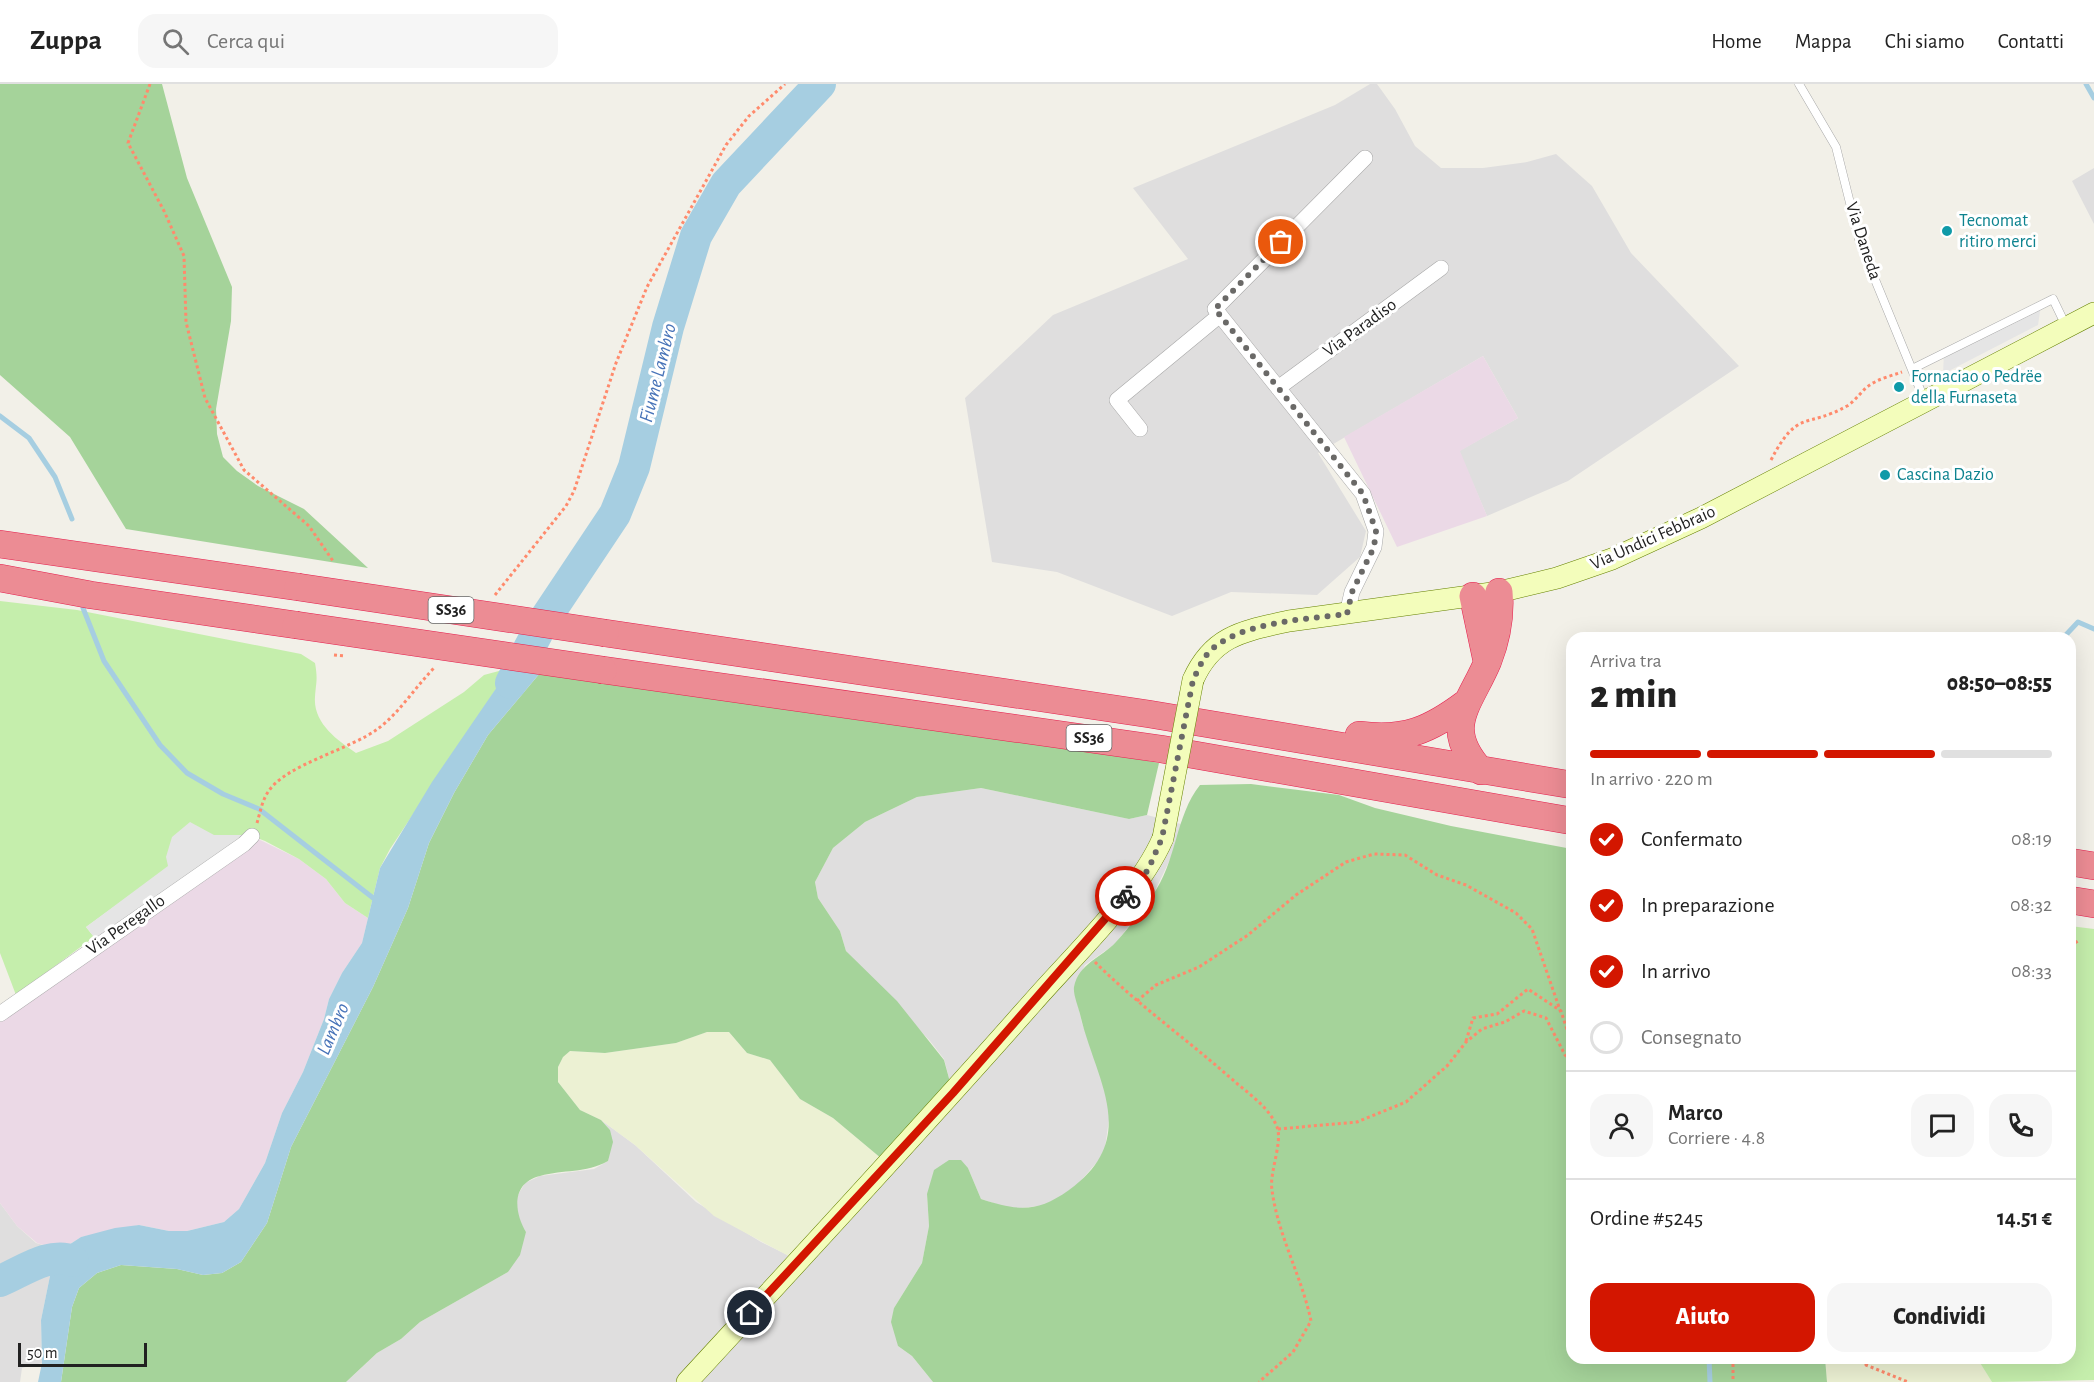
<!DOCTYPE html>
<html lang="it">
<meta charset="utf-8">
<style>
:root{--surface:#fff;--page:#f6f6f6;--text:#222;--muted:#767676;--line:#e0e0e0;--accent:#d31600}
body{margin:0;font-family:"Alegreya Sans",sans-serif;background:var(--page);color:var(--text);height:100vh;display:flex;flex-direction:column;font-size:22px;white-space:nowrap}
*{box-sizing:border-box;margin:0}
p{font-size:20px;color:var(--muted)}
.icon{flex:none;width:33px;height:33px;fill:none;stroke:currentColor;stroke-width:2;stroke-linecap:round;stroke-linejoin:round}
.map{position:relative;flex:1;overflow:hidden}
.drawer{position:absolute;left:1566px;top:548px;width:510px;height:732px;display:flex;flex-direction:column;background:var(--surface);border-radius:18px;box-shadow:0 6px 24px #0002}
.drawer>*{flex:none}
.scale{position:absolute;left:18px;bottom:15px;width:129px;box-sizing:border-box;padding-left:6px;border:3px solid #212121;border-top:0;font-size:16px;line-height:21px;white-space:nowrap;color:#212121;-webkit-text-stroke:4px #fff;paint-order:stroke}
.pin{position:absolute;display:grid;place-items:center;width:51px;height:51px;color:#fff;margin:-26px;border:3px solid #fff;border-radius:50%;box-shadow:0 2px 6px #0007}
.courier{position:absolute;display:grid;place-items:center;width:60px;height:60px;margin:-30px;border:4px solid #d31600;border-radius:50%;background:#fff;color:#222;box-shadow:0 2px 8px #0007}
.head em{font-style:normal;font-weight:800}
.head div{display:flex;flex-direction:column-reverse}
.head{display:flex;align-items:center;justify-content:space-between;height:102px;padding:0 24px}
h1{font-size:39px;font-weight:800;line-height:45px}
.bar{display:grid;grid-template-columns:repeat(4,1fr);gap:9px 6px;align-content:center;height:72px;padding:0 24px}
.bar i{height:8px;border-radius:4px;background:var(--line)}
.bar .current{background:var(--accent)}
.bar p{grid-column:span 4}
.line{display:flex;align-items:center;gap:15px;padding:0 24px;border-top:2px solid var(--line)}
.line div{flex:1}
.round{display:grid;place-items:center;flex:none;width:63px;height:63px;border-radius:18px;background:var(--page)}
ol{padding:0 24px;list-style:none}
li{display:flex;align-items:center;gap:18px;height:66px}
li p{margin-inline-start:auto}
li .icon{padding:6px;border-radius:50%;background:var(--accent);color:#fff;stroke-width:4}
li:last-child{color:var(--muted)}
li i{width:33px;height:33px;border:3px solid var(--line);border-radius:50%}
.cta{display:flex;gap:12px;margin-top:auto;padding:12px 24px}
.cta a{flex:1;height:69px;border-radius:18px;background:var(--accent);color:#fff;font-size:24px;font-weight:800;line-height:69px;text-align:center}
.cta a+a{background:var(--page);color:var(--text)}
header{display:flex;align-items:center;gap:36px;box-sizing:border-box;height:84px;padding:0 30px;background:var(--surface);border-bottom:2px solid var(--line)}
header strong{font-size:28px}
nav{display:flex;gap:33px;margin-inline-start:auto;font-size:21px}
.search{width:420px;height:54px;background:var(--page);display:flex;align-items:center;gap:15px;box-sizing:border-box;padding:0 21px;border-radius:18px;color:var(--muted);font-size:22px}
.map>svg:first-child{display:block}
.residential{fill:#dfdede}
.industrial{fill:#ebd9e6}
.farmland{fill:#ecf1d3}
.grass{fill:#c5eeac}
.forest{fill:#a5d39a}
.parking{fill:#e5e5e5}
.water{fill:#a6cee1}
.lines{fill:none;stroke-linecap:round;stroke-linejoin:round}
.stream{stroke:#a6cee1;stroke-width:5}
.river{stroke:#a6cee1;stroke-width:32}
.lane-casing{stroke:#a8a8a8;stroke-width:9}
.street-casing{stroke:#a8a8a8;stroke-width:16}
.secondary-casing{stroke:#658100;stroke-width:22}
.highway-casing{stroke:#e5204e;stroke-width:28}
.path{stroke:#ff8a6c;stroke-width:3;stroke-dasharray:3 3;stroke-linecap:butt}
.lane{stroke:#fff;stroke-width:8}
.street{stroke:#fff;stroke-width:15}
.secondary{stroke:#f3fdbb;stroke-width:21}
.highway{stroke:#ec8c94;stroke-width:27}
.secondary-bridge-casing{stroke:#658100;stroke-width:22;stroke-linecap:butt}
.highway-bridge-casing{stroke:#e5204e;stroke-width:28;stroke-linecap:butt}
.secondary-bridge{stroke:#f3fdbb;stroke-width:21}
.highway-bridge{stroke:#ec8c94;stroke-width:27}
.done{stroke:#6a6967;stroke-width:6;stroke-dasharray:0 10.8}
.route{stroke:#d31600;stroke-width:8}
.culture-dot{fill:#0f9aa8;stroke:#fff;stroke-width:2}
.labels{text-anchor:middle;dominant-baseline:central;stroke-width:6;stroke-linejoin:round;paint-order:stroke}
.shield{fill:#fff;stroke:#646464;stroke-width:1.5}
.shield-label{font-size:16px;font-weight:bold;fill:#212121}
.culture-label{font-size:18px;fill:#0d838f;stroke:#fff;text-anchor:start}
.street-label{font-size:18px;fill:#212121;stroke:#fff}
.water-label{font-size:20px;font-style:italic;fill:#4773b8;stroke:#fff}
</style>
<header>
<strong>Zuppa</strong>
<div class="search"><svg class="icon" aria-label="search" viewBox="0 0 24 24"><circle cx="10" cy="10" r="6"/><path d="M15 15l6 6"/></svg>Cerca qui</div>
<nav><a>Home</a><a>Mappa</a><a>Chi siamo</a><a>Contatti</a></nav>
</header>
<div class="map">
<svg width="2094" height="1298" viewBox="0 0 2094 1298">
<rect width="100%" height="100%" fill="#f2f0e8"/>
<path class="residential" d="M1370,0H1377L1395,25L1415,62L1441,84H1483L1527,78L1556,70L1592,102L1631,169L1739,282L1568,397L1487,432L1459,367L1518,334L1483,272L1318,369L1366,447L1360,473L1317,511L1231,508L1172,532L1057,488L992,478L965,314L1053,231L1188,175L1133,104L1335,21Z
M2094,84V140L2072,97Z
M981,704L1129,735L1147,731L1181,740L1174,767L1154,809L1115,860L1085,881L1074,904L1082,939L1101,990L1110,1029L1104,1070L1078,1100L1049,1121L1011,1125L981,1115L968,1084L927,1110L929,1142L922,1179L894,1224L898,1262L912,1272L933,1298H346L377,1269L401,1255L420,1238L508,1188L526,1148L517,1134L515,1120L519,1109L525,1099L540,1092L594,1085L608,1077L610,1046L601,1036L635,1061L696,1118L761,1158L798,1176L953,1009L944,975L930,957L846,867L840,847L818,814L815,798L833,764L865,738L917,713Z
M0,1119L17,1142L36,1159L61,1166L51,1187L41,1236L42,1279L22,1284L20,1298H0Z"/>
<path class="industrial" d="M1483,272L1518,334L1460,367L1487,432L1397,463L1344,353Z
M252,752L299,775L326,795L345,819L368,834L362,859L342,889L329,915L324,935L303,988L282,1029L265,1079L239,1125L224,1138L187,1147H169L139,1141L81,1153L61,1166L37,1159L17,1142L0,1119V930Z"/>
<path class="farmland" d="M707,948H729L747,969L770,976L800,1015L833,1034L888,1080L798,1177L714,1132L635,1061L601,1036L580,1026L558,998V983L563,972L570,967L605,969L676,959Z
M1825,1274H1977L1992,1298H1827Z"/>
<path class="grass" d="M0,517L77,526L301,570L315,579C318,596 316,598 315,613C313,639 337,656 356,669L388,657L464,608L484,591L510,584L390,765L380,784L368,834L345,819L326,795L299,775L265,757L252,752L214,751L86,843L94,853L16,911L0,869Z
M2070,842L2094,845V1296L1992,1298L1977,1274H2070Z"/>
<path class="forest" d="M0,0H162L187,94L232,203L231,237L216,325L217,350L223,373L237,387L258,402L304,425L368,484L126,445L70,353L0,291Z
M540,589L865,637L1030,656L1159,679L1147,731L1129,735L981,704L917,713L865,738L833,764L815,798L818,814L840,847L846,867L897,917L944,976L953,1009L888,1080L833,1034L800,1015L770,976L747,969L729,948H707L676,959L605,969L570,967L563,973L558,983V998L580,1026L601,1036L610,1046L613,1058L608,1077C585,1090 564,1085 540,1092C511,1099 514,1128 526,1148L520,1171L508,1188L420,1238L401,1255L377,1269L346,1298H61L72,1223L79,1204L97,1189L121,1181L177,1185L203,1191L222,1189L241,1178L267,1139L291,1063L373,903L408,824L429,759L454,709L488,651Z
M1251,700L1339,711L1375,724L1451,742L1572,765V1274H1825L1827,1298H933L912,1272L898,1262L891,1238L894,1224L922,1179L929,1142L927,1110L934,1086L949,1076H961L968,1084L981,1115C1018,1127 1037,1129 1069,1106C1142,1053 1095,996 1080,930C1078,922 1073,910 1074,903C1079,879 1101,874 1116,858C1129,844 1141,827 1152,812C1177,778 1175,732 1200,701Z"/>
<path class="parking" d="M2041,221L2038,241L1943,290L1944,269Z
M190,738L214,751H243L98,858L86,843L168,782L166,773L172,753Z"/>
<path class="water" d="M510,584L540,589L488,651L454,709L429,759L408,824L373,903L291,1063L267,1139L241,1178L222,1189L203,1191L177,1185L121,1181L97,1189L79,1204L72,1223L61,1298H38L42,1279L41,1236L51,1187L61,1166L81,1153L115,1144L139,1141L169,1147H187L224,1138L239,1125L265,1079L282,1029L303,988L324,935L329,915L342,889L362,859L380,784L432,698Z"/>
<g class="lines">
<path class="stream" d="M2086,0L2094,14
M0,332L29,354L55,393L72,435
M83,524L104,577L160,661L187,689L223,710L259,725L377,817
M2063,554L2078,538L2094,545
M1709,1274L1710,1298"/>
<path class="river" d="M511,599L543,538L615,430L634,383L668,243L696,152L726,100L820,0
M0,1197C22,1188 50,1167 73,1177"/>
<g class="lane-casing">
<path id="lane" d="M1799,0L1836,63L1860,159L1924,315
M1912,285L2053,215L2066,242"/>
</g>
<g class="street-casing">
<path id="street" d="M1278,304L1441,184
M1140,345L1117,316L1220,231
M1347,530L1352,508L1374,463L1376,447L1363,410L1215,225L1365,74
M0,930L244,760L252,752"/>
</g>
<g class="secondary-casing">
<path id="secondary" d="M1193,596C1213,551 1244,547 1289,537L1499,508L1557,494L1612,475L1701,434L2094,229
M687,1298C803,1172 920,1046 1033,918C1074,871 1139,810 1163,754"/>
</g>
<g class="highway-casing">
<path id="highway" d="M0,460L298,503
M0,494L91,511L296,541
M1473,512L1487,578
M605,549L1149,630L1572,701
M603,586L1161,665L1572,737
M1359,651C1405,657 1430,646 1466,619
M1481,687C1441,643 1469,622 1488,577C1497,554 1501,533 1499,508
M2070,778L2094,782
M2070,816L2094,820"/>
</g>
<path class="path" d="M150,0L128,59L164,127L184,172L186,238L205,314L244,386L309,442L333,477
M1771,376C1798,324 1806,345 1847,322C1855,317 1860,309 1867,303C1877,295 1891,292 1902,288
M495,511L566,422L574,407L616,279L647,203L726,61L749,32L785,0
M334,571L345,572
M257,739C260,729 262,717 268,708C286,680 350,666 379,644C399,629 417,601 435,583
M2070,862L2078,857
M1095,878C1138,921 1188,956 1234,997C1249,1010 1269,1023 1277,1043C1283,1058 1269,1089 1272,1106C1278,1152 1302,1193 1311,1237L1293,1268L1259,1298
M1137,917L1156,901L1199,883L1248,851L1296,811L1346,778L1374,770L1405,771L1437,791L1466,801L1516,829L1532,845L1561,929
M1466,957L1473,934L1497,930L1528,905L1561,927L1572,961
M1278,1045L1357,1038L1406,1018L1447,982L1466,958L1482,945L1505,938L1524,927L1546,934L1565,971L1572,976
M1733,1274V1298
M1866,1274V1281L1908,1298"/>
<use href="#lane" class="lane"/>
<use href="#street" class="street"/>
<use href="#secondary" class="secondary"/>
<use href="#highway" class="highway"/>
<g class="secondary-bridge-casing">
<path id="secondary-bridge" d="M1163,754L1193,596"/>
</g>
<g class="highway-bridge-casing">
<path id="highway-bridge" d="M298,503L605,549
M296,541L603,586"/>
</g>
<use href="#secondary-bridge" class="secondary-bridge"/>
<use href="#highway-bridge" class="highway-bridge"/>
</g>
<g class="lines">
<path class="done" d="M1125,812L1148,786L1162,754L1193,596C1198,586 1202,576 1209,568C1238,538 1308,535 1347,530L1352,508L1374,463L1376,447L1363,410L1215,225L1281,158"/>
<path class="route" d="M750,1229L953,1009L1125,812"/>
</g>
<g class="culture-dot">
<circle cx="1947" cy="147" r="6"/>
<circle cx="1899" cy="303" r="6"/>
<circle cx="1885" cy="391" r="6"/>
</g>
<g class="labels">
<g class="shield">
<rect x="428.5" y="513" width="45" height="26" rx="4.5"/>
<rect x="1066.5" y="641" width="45" height="26" rx="4.5"/>
</g>
<g class="shield-label">
<text x="451" y="526">SS36</text>
<text x="1089" y="654">SS36</text>
</g>
<g class="culture-label">
<text x="1959" y="137">Tecnomat<tspan x="1959" dy="21">ritiro merci</tspan></text>
<text x="1911" y="293">Fornaciao o Pedrëe<tspan x="1911" dy="21">della Furnaseta</tspan></text>
<text x="1897" y="391">Cascina Dazio</text>
</g>
<g class="street-label">
<text transform="translate(1863 157) rotate(72)">Via Daneda</text>
<text transform="translate(1360 244) rotate(-36)">Via Paradiso</text>
<text transform="translate(1653 454) rotate(-24)">Via Undici Febbraio</text>
<text transform="translate(126 841) rotate(-35)">Via Peregallo</text>
</g>
<g class="water-label">
<text transform="translate(658 289) rotate(-76)">Fiume Lambro</text>
<text transform="translate(333 945) rotate(-67)">Lambro</text>
</g>
</g>
</svg>
<div class="scale">50 m</div>
<div class="pin" style="left:1281px;top:158px;background:#ea580c"><svg class="icon" aria-label="bag" viewBox="0 0 24 24"><path d="M5 8h14l-1 12H6zM9 8a3 3 0 0 1 6 0"/></svg></div>
<div class="pin" style="left:750px;top:1229px;background:#1f2937"><svg class="icon" aria-label="home" viewBox="0 0 24 24"><path d="M3 11l9-7 9 7M6 9v11h12V9"/></svg></div>
<div class="courier" style="left:1125px;top:812px"><svg class="icon" aria-label="bike" viewBox="0 0 24 24"><circle cx="6" cy="16" r="4"/><circle cx="18" cy="16" r="4"/><path d="M6 16l4-8h5l3 8M10 8l3 8H6M13 5h3"/></svg></div>
<section class="drawer">
<div class="head"><div><h1>2 min</h1><p>Arriva tra</p></div><em>08:50–08:55</em></div>
<div class="bar"><i class="current"></i><i class="current"></i><i class="current"></i><i></i><p>In arrivo · 220 m</p></div>
<ol>
<li><svg class="icon" aria-label="check" viewBox="0 0 24 24"><path d="M5 12l5 5 9-10"/></svg>Confermato<p>08:19</p></li>
<li><svg class="icon" aria-label="check" viewBox="0 0 24 24"><path d="M5 12l5 5 9-10"/></svg>In preparazione<p>08:32</p></li>
<li><svg class="icon" aria-label="check" viewBox="0 0 24 24"><path d="M5 12l5 5 9-10"/></svg>In arrivo<p>08:33</p></li>
<li><i></i>Consegnato</li>
</ol>
<div class="line" style="height:108px"><a class="round"><svg class="icon" aria-label="person" viewBox="0 0 24 24"><circle cx="12" cy="8" r="4"/><path d="M4 21q1-7 8-7t8 7"/></svg></a><div><b>Marco</b><p>Corriere · 4.8</p></div><a class="round"><svg class="icon" aria-label="chat" viewBox="0 0 24 24"><path d="M4 5h16v11H9l-5 4z"/></svg></a><a class="round"><svg class="icon" aria-label="phone" viewBox="0 0 24 24"><path d="M5 4h4l2 5-3 2q2 4 5 5l2-3 5 2v4C11 20 4 13 5 4z"/></svg></a></div>
<div class="line" style="height:78px"><div>Ordine #5245</div><b>14.51 €</b></div>
<div class="cta"><a>Aiuto</a><a>Condividi</a></div>
</section>
</div>
